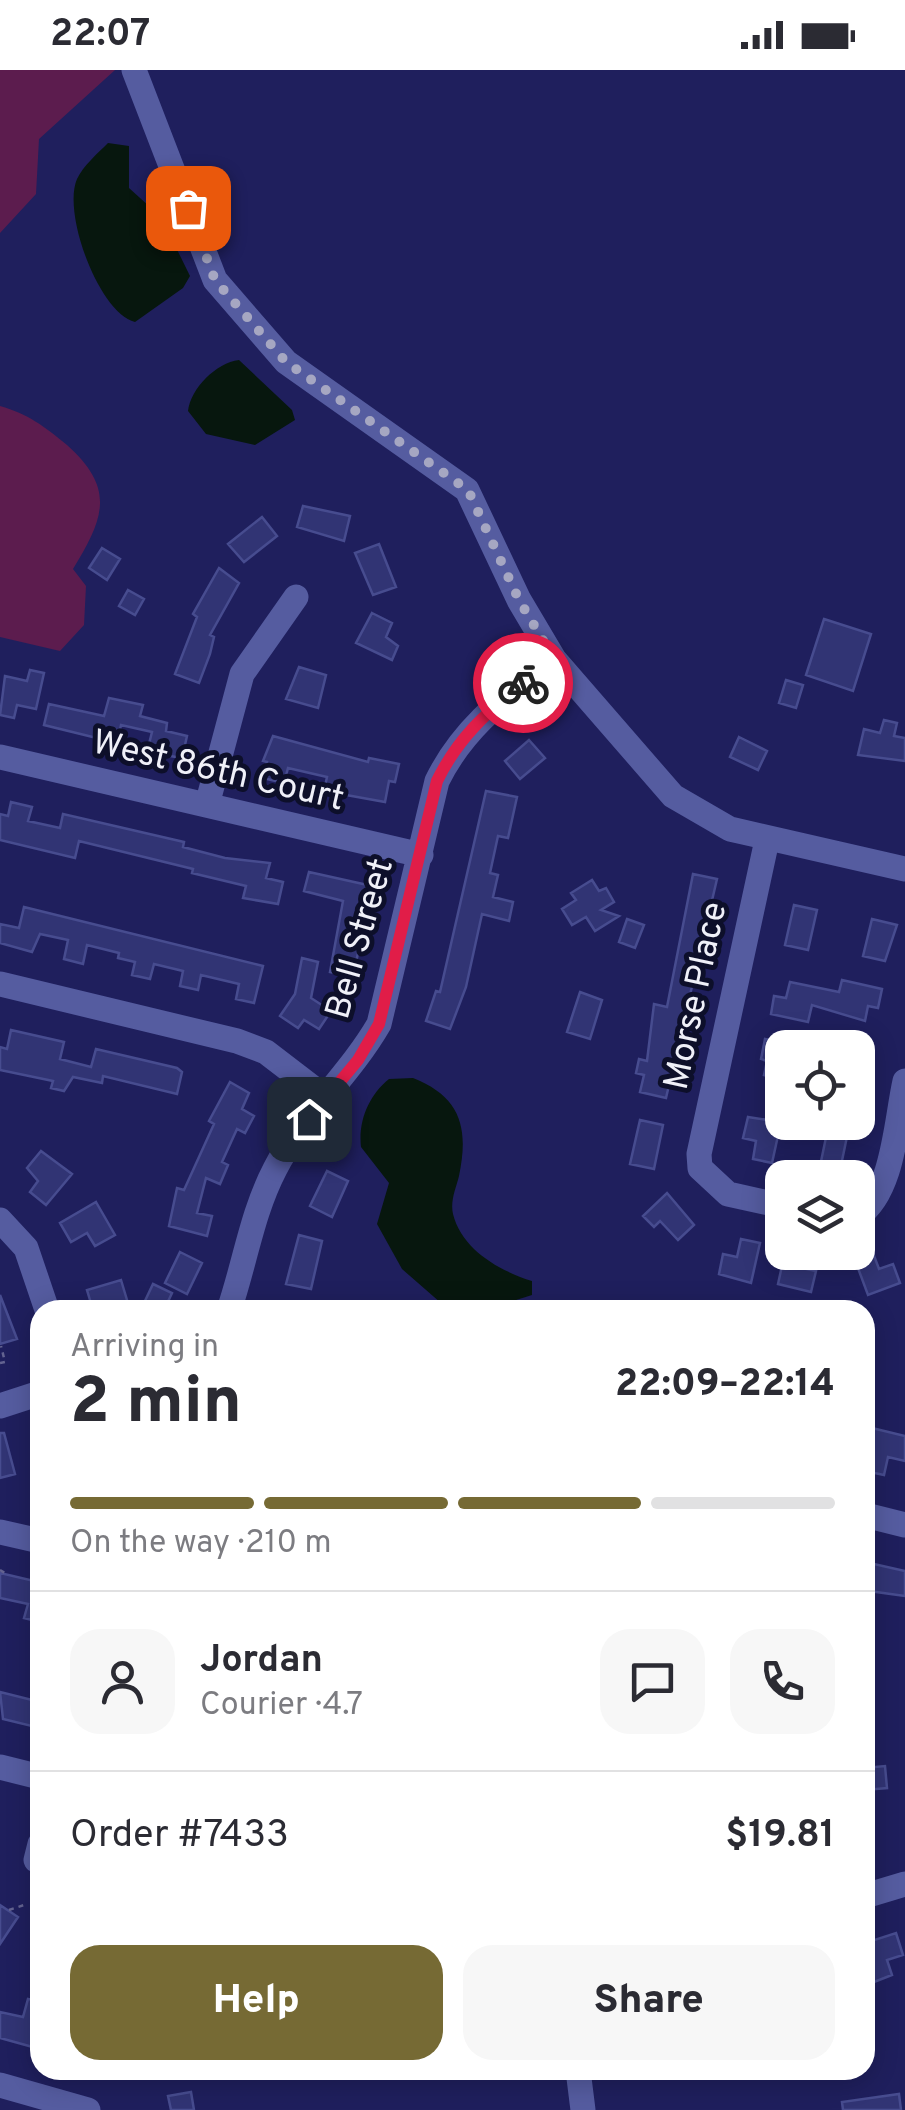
<!DOCTYPE html>
<meta charset="utf-8">
<style>
:root{--surface:#fff;--page:#f7f7f7;--text:#2b2b33;--muted:#7c7c81;--line:#e1e1e2;--accent:#766a34}
body{margin:0;font-family:Overpass,sans-serif;background:var(--page);color:var(--text);height:100vh;display:flex;flex-direction:column;font-size:38px;white-space:nowrap}
*{box-sizing:border-box;margin:0}
p{font-size:32px;color:var(--muted)}
.icon{flex:none;width:55px;height:55px;fill:none;stroke:currentColor;stroke-width:2;stroke-linecap:round;stroke-linejoin:round}
.map{position:relative;flex:1;overflow:hidden}
.details{position:absolute;left:30px;top:1230px;width:845px;height:780px;display:flex;flex-direction:column;background:var(--surface);border-radius:30px;box-shadow:0 5px 25px #0003}
.details>*{flex:none}
.controls{position:absolute;left:765px;top:960px;display:grid;gap:20px}
.controls a{display:grid;place-items:center;width:110px;height:110px;border-radius:20px;background:var(--surface);box-shadow:0 5px 25px #0003;font-size:50px}
.pin{position:absolute;display:grid;place-items:center;width:85px;height:85px;color:#fff;margin:-42px;border-radius:20px;box-shadow:0 5px 15px #0006}
.courier{position:absolute;display:grid;place-items:center;width:100px;height:100px;margin:-50px;border:8px solid #e11d48;border-radius:50%;background:#fff;color:#222;box-shadow:0 2px 12px #0007}
.summary em{font-style:normal;font-weight:800}
.summary div{display:flex;flex-direction:column-reverse}
.summary{display:flex;align-items:center;justify-content:space-between;height:170px;padding:0 40px}
h1{font-size:65px;font-weight:800;line-height:75px}
.bar{display:grid;grid-template-columns:repeat(4,1fr);gap:15px 10px;align-content:center;height:120px;padding:0 40px}
.bar i{height:12px;border-radius:8px;background:var(--line)}
.bar .current{background:var(--accent)}
.bar p{grid-column:span 4}
.line{display:flex;align-items:center;gap:25px;padding:0 40px;border-top:2px solid var(--line)}
.line div{flex:1}
.round{display:grid;place-items:center;flex:none;width:105px;height:105px;border-radius:30px;background:var(--page)}
.action{display:flex;gap:20px;margin-top:auto;padding:20px 40px}
.action a{flex:1;height:115px;border-radius:30px;background:var(--accent);color:#fff;font-size:40px;font-weight:800;line-height:115px;text-align:center}
.action a+a{background:var(--page);color:var(--text)}
.status{display:flex;justify-content:space-between;align-items:center;height:70px;padding:0 50px;background:var(--surface);direction:ltr}
.status svg{height:28px;fill:currentColor}
.map>svg:first-child{display:block}
.green{fill:#5c1c4e}
.water{fill:#07170e}
.building{fill:#313474;stroke:#474c8f;stroke-width:2.5}
.lines{fill:none;stroke-linecap:round;stroke-linejoin:round}
.path{stroke:#636390;stroke-width:2.5;stroke-dasharray:5 5;stroke-linecap:butt}
.minor{stroke:#555ca0;stroke-width:25}
.done{stroke:#a6a7c2;stroke-width:10;stroke-dasharray:0 18}
.route{stroke:#e11d48;stroke-width:12}
.labels{text-anchor:middle;dominant-baseline:central;stroke-width:10;stroke-linejoin:round;paint-order:stroke}
.street-label{font-size:35px;fill:#eff0f8;stroke:#0d0f2a}
</style>
<div class="status"><b>22:07</b><svg viewBox="0 0 49 12"><path d="M0 12V9h3v3zM5 12V6h3v6zM10 12V3h3v9zM15 12V0h3v12zM26 1h20v11H26zM47 4h2v5h-2z"/></svg></div>
<div class="map">
<svg width="905" height="2040" viewBox="0 0 905 2040">
<rect width="100%" height="100%" fill="#1f1f5d"/>
<path class="green" d="M0,0H115L39,69L36,124L0,163Z
M0,336C28,344 44,356 67,375C116,419 104,448 73,499L86,516L84,555L60,581L0,567Z"/>
<path class="water" d="M108,73L129,76V118L161,147L190,206L183,218L135,252C99,243 62,143 77,109C83,96 98,83 108,73Z
M239,290L292,340L295,350L255,375L206,364L188,341C191,318 216,293 239,290Z
M413,1008C461,1027 469,1058 459,1106C456,1118 450,1131 453,1144C462,1180 500,1201 532,1211V1225L513,1231L503,1240H449L402,1199L377,1154L389,1113L361,1077C358,1051 369,1025 389,1009Z"/>
<path class="building" d="M303,436L350,446L344,471L297,457Z
M262,447L277,466L244,492L228,474Z
M379,474L396,517L373,525L355,483Z
M102,478L120,489L107,510L89,498Z
M219,498L239,513L210,565L214,567L210,584L199,613L175,604L197,547L193,544Z
M128,520L144,529L135,545L119,536Z
M372,543L392,553L386,567L398,576L392,590L356,573Z
M824,549L871,564L853,621L806,605Z
M299,597L326,605L318,638L286,629Z
M30,600L44,603L36,639L17,635L14,648L0,645L5,606L27,611Z
M786,610L803,615L796,638L779,633Z
M109,628L143,635L140,646L167,653L166,661L187,666L182,688L147,682L152,662L121,655L117,673L44,655L49,634L104,646Z
M884,650L897,653L894,666L905,668V691L858,685L864,659L880,663Z
M273,666L368,692L369,688L399,694L395,712L389,711L385,732L324,721L327,707L288,698L284,713L263,708L267,692L263,691Z
M739,667L767,681L758,700L730,687Z
M529,670L545,688L520,709L505,691Z
M486,721L517,727L508,768L498,766L490,803L498,805L493,827L513,832L509,851L482,844L466,917L450,959L426,951L436,921L440,922Z
M11,732L32,737L28,751L60,758L63,744L184,772L183,777L225,788L270,793L266,808L283,812L278,834L243,828L246,816L192,803L193,799L79,771L75,788L0,770V744L8,746Z
M309,802L372,816L353,907L330,902L343,831L304,821Z
M693,804L717,809L666,1028L640,1022L644,1005L636,1003L639,989L647,991L654,934L667,937Z
M592,810L599,821L606,818L614,832L601,840L619,846L595,861L586,847L572,855L562,839L576,830L571,823Z
M794,835L817,840L808,880L785,875Z
M24,837L263,896L254,933L236,929L239,914L201,905L198,920L180,916L183,901L154,894L150,909L132,905L135,892L118,888L119,883L87,875L83,894L64,889L68,870L40,864L32,882L0,873V854L19,858Z
M627,849L644,855L635,878L619,872Z
M872,849L897,855L885,891L863,886Z
M302,888L318,892L311,928L331,941L319,959L304,950L298,958L280,946L295,924Z
M842,910L882,919L878,938L868,936L865,951L812,935L808,952L771,944L774,926L786,928L790,912L839,922Z
M580,922L602,930L590,969L567,962Z
M11,960L64,972L60,989L91,997L96,979L177,998L182,1002L177,1024L103,1006L102,1013L73,1007L64,1021L51,1018L53,1011L0,1000V977L7,979Z
M765,969L782,972V1010L764,1005L767,991L761,989Z
M230,1012L249,1023L242,1039L254,1046L245,1063L237,1059L222,1092L228,1095L220,1114L206,1108L197,1143L212,1146L207,1166L169,1156L177,1118L184,1120L214,1054L209,1051Z
M748,1047L781,1052L772,1093L753,1089L756,1071L743,1068Z
M640,1050L663,1055L654,1099L630,1094Z
M829,1053L849,1057L839,1105L819,1101Z
M41,1081L72,1104L46,1135L30,1122L38,1111L27,1098Z
M327,1101L348,1111L332,1147L310,1136Z
M667,1123L694,1155L678,1170L660,1151L654,1157L643,1146Z
M96,1132L115,1165L95,1176L87,1163L71,1172L60,1153Z
M299,1165L322,1171L311,1219L286,1214Z
M741,1169L760,1173L751,1213L719,1204L723,1184L737,1187Z
M180,1182L202,1193L187,1224L165,1213Z
M785,1182H806L802,1198L816,1201L811,1222L778,1214Z
M873,1183L879,1199L893,1194L900,1213L868,1225L855,1190Z
M121,1210L130,1240H93L87,1220Z
M153,1214L172,1223L164,1240L144,1233Z
M0,1225L17,1269L0,1274Z
M872,1358L905,1366V1391L888,1387L884,1405L865,1401Z
M0,1363H4L15,1404L0,1408Z
M865,1492L905,1501V1526L869,1521L865,1517Z
M0,1503L34,1511L35,1504L40,1505V1552L24,1548L28,1534L0,1528Z
M0,1622L40,1632V1658L3,1649Z
M885,1696L887,1718L865,1720V1698Z
M0,1835L18,1847L0,1874Z
M896,1863L903,1885L887,1890L892,1905L874,1912L865,1873Z
M28,1929L40,1931V1979L0,1968V1942L23,1947Z
M191,2022L194,2040H171L168,2026Z
M899,2024L901,2040H843L842,2032Z"/>
<g class="lines">
<path class="path" d="M0,1293L5,1292L1,1276
M38,1434H40
M0,1500L8,1505
M9,1840L24,1835"/>
<path class="minor" d="M134,0L215,210L286,292L467,420L519,530L554,589L673,726L730,759L905,799
M0,687L421,785
M207,735L242,604L296,527
M767,770L699,1084L700,1098L728,1124L782,1136
M0,914L237,971L266,982L326,1028
M858,1146C894,1122 896,1051 905,1011
M0,1150L26,1178L47,1240
M229,1240C245,1193 252,1143 275,1099C302,1046 349,1006 379,954L437,711C464,656 507,626 554,589
M0,1336L40,1323
M865,1445L905,1455
M0,1462L40,1471
M0,1697L40,1707
M36,1790L40,1774
M865,1826L905,1814
M578,2000L583,2040
M0,2015L88,2040"/>
</g>
<g class="lines">
<path class="done" d="M188,138L215,210L286,292L468,420L519,530L554,589L523,613"/>
<path class="route" d="M309,1049L358,990L379,954L437,711C458,668 486,643 523,613"/>
</g>
<g class="labels">
<g class="street-label">
<text transform="translate(218 702) rotate(13)">West 86th Court</text>
<text transform="translate(361 869) rotate(-74)">Bell Street</text>
<text transform="translate(697 926) rotate(-78)">Morse Place</text>
</g>
</g>
</svg>
<div class="controls">
<a><svg class="icon" aria-label="locate" viewBox="0 0 24 24"><circle cx="12" cy="12" r="6"/><path d="M12 2v4M12 18v4M2 12h4M18 12h4"/></svg></a>
<a><svg class="icon" aria-label="layers" viewBox="0 0 24 24"><path d="M12 4l9 5-9 5-9-5zM3 14l9 5 9-5"/></svg></a>
</div>
<div class="pin" style="left:188px;top:138px;background:#ea580c"><svg class="icon" aria-label="bag" viewBox="0 0 24 24"><path d="M5 8h14l-1 12H6zM9 8a3 3 0 0 1 6 0"/></svg></div>
<div class="pin" style="left:309px;top:1049px;background:#1f2937"><svg class="icon" aria-label="home" viewBox="0 0 24 24"><path d="M3 11l9-7 9 7M6 9v11h12V9"/></svg></div>
<div class="courier" style="left:523px;top:613px"><svg class="icon" aria-label="bike" viewBox="0 0 24 24"><circle cx="6" cy="16" r="4"/><circle cx="18" cy="16" r="4"/><path d="M6 16l4-8h5l3 8M10 8l3 8H6M13 5h3"/></svg></div>
<section class="details">
<div class="summary"><div><h1>2 min</h1><p>Arriving in</p></div><em>22:09–22:14</em></div>
<div class="bar"><i class="current"></i><i class="current"></i><i class="current"></i><i></i><p>On the way · 210 m</p></div>
<div class="line" style="height:180px"><a class="round"><svg class="icon" aria-label="person" viewBox="0 0 24 24"><circle cx="12" cy="8" r="4"/><path d="M4 21q1-7 8-7t8 7"/></svg></a><div><b>Jordan</b><p>Courier · 4.7</p></div><a class="round"><svg class="icon" aria-label="chat" viewBox="0 0 24 24"><path d="M4 5h16v11H9l-5 4z"/></svg></a><a class="round"><svg class="icon" aria-label="phone" viewBox="0 0 24 24"><path d="M5 4h4l2 5-3 2q2 4 5 5l2-3 5 2v4C11 20 4 13 5 4z"/></svg></a></div>
<div class="line" style="height:130px"><div>Order #7433</div><b>$19.81</b></div>
<div class="action"><a>Help</a><a>Share</a></div>
</section>
</div>
